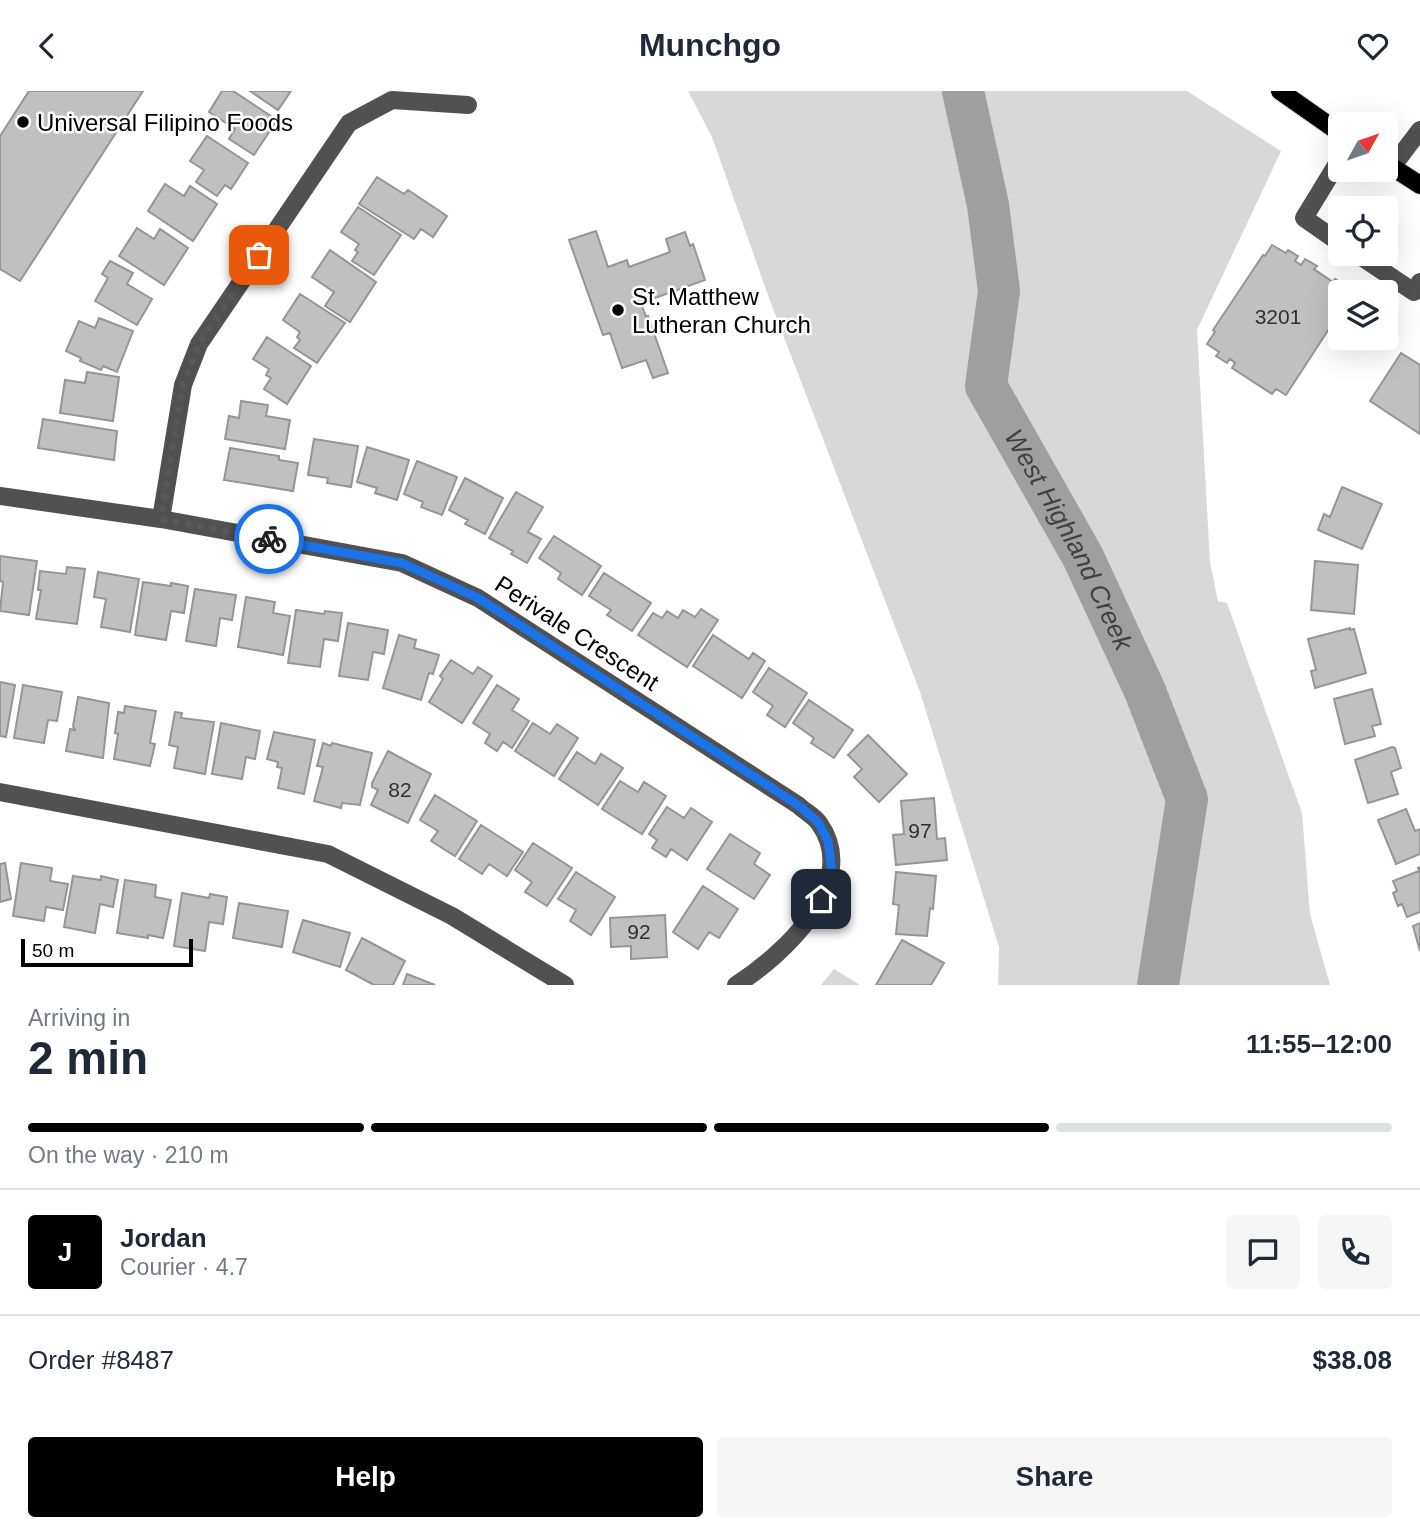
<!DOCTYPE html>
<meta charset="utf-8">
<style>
:root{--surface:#fff;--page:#f6f6f7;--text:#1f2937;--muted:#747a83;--line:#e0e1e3;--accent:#000}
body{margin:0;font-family:Helvetica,sans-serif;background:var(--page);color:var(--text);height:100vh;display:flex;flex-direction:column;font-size:26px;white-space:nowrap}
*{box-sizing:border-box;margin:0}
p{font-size:23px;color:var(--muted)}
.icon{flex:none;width:38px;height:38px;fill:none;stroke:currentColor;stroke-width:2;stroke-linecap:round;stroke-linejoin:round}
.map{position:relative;height:894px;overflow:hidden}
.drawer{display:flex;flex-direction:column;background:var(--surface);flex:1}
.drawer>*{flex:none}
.needle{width:46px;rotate:50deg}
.fabs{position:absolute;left:1328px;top:21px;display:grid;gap:14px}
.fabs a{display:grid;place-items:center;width:70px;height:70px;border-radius:7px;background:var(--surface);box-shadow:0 7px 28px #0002;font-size:35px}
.scale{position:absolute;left:21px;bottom:18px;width:172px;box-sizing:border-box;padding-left:7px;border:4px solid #000;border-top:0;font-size:19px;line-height:24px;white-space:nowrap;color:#000;-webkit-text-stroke:5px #fff;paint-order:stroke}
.pin{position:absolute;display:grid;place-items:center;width:60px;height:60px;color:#fff;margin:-30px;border-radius:14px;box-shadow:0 4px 10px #0006}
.courier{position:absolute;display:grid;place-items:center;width:70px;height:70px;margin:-35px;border:5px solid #1a73e8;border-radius:50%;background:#fff;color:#222;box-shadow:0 2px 9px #0007}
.headline em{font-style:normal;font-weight:800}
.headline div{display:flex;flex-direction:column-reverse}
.headline{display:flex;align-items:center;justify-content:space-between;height:119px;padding:0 28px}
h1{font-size:46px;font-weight:800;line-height:52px}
.bar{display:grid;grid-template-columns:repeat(4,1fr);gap:10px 7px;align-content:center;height:84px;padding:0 28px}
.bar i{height:9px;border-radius:5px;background:var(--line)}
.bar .on{background:var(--accent)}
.bar p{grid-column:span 4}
.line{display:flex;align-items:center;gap:18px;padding:0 28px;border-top:2px solid var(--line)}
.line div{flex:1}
.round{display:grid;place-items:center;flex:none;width:74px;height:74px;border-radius:7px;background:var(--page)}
.primary-button{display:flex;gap:14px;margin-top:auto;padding:14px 28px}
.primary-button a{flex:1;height:80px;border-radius:7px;background:var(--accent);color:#fff;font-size:28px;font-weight:800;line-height:80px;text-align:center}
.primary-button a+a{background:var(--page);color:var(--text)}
header{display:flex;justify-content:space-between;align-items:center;height:91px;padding:0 28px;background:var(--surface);font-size:32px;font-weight:800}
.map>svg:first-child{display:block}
.green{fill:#d8d8d8}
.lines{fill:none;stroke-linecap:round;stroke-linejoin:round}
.river{stroke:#9f9f9f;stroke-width:42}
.building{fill:#c0c0c0;stroke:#959595;stroke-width:2}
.major-casing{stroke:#dbdbdb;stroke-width:20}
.minor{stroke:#515151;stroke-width:18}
.major{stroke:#000;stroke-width:18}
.done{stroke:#595959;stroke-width:7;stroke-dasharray:0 12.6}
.route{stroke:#1a73e8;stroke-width:9}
.poi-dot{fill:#000;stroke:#fff;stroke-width:2.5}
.labels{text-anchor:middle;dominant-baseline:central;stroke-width:5;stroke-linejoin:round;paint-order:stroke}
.number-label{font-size:21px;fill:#303030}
.poi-label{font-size:24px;fill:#000;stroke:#fff;text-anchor:start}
.street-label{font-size:24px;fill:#000;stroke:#fff}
.water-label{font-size:26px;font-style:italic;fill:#404040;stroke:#fff}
</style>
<header><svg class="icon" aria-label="back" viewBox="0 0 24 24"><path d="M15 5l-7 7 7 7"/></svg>Munchgo<svg class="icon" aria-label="heart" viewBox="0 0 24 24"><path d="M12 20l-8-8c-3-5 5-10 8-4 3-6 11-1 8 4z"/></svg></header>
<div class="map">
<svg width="1420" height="894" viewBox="0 0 1420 894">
<rect width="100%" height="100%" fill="#fff"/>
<path class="green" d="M688,0H1187L1281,60L1197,239L1210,471L1218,510L1227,512L1302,722L1310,823L1330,894H998L999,856L920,601L769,207L712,46Z
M834,878L860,894H821Z"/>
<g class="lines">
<path class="river" id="s1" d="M963,0L988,114L999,200L986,295L1083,466L1145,600L1187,708L1158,894"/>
</g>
<path class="building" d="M29,0H143L20,190L0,178V45Z
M222,0H233L277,29L254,64L229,48L235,38L209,21Z
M250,0H291L278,19Z
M207,45L248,72L231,98L225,94L217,105L196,91L204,79L190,70Z
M377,86L404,103L408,99L447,125L433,146L421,138L414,148L359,113Z
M165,93L184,105L190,95L217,113L193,150L148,120Z
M358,116L401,144L374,184L352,170L358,161L355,159L359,153L341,141Z
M137,137L154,148L160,138L188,157L164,194L119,165Z
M596,140L608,176L627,169L629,176L670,161L666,148L685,141L690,155L693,153L705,189L641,212L646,226L648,225L668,282L653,287L646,269L622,277L610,242L603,244L569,149Z
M1272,154L1286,162L1288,159L1298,165L1295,170L1301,174L1305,168L1317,175L1314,178L1333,191L1335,188L1344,194L1341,199L1345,201H1340V221L1286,304L1276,298L1272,303L1232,277L1235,272L1230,268L1227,272L1216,265L1219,261L1207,253L1215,241L1213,239L1263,164L1265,165Z
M330,159L376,191L350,231L325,215L334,201L312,186Z
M110,170L133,182L127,193L152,208L137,234L95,210L108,187L102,183Z
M300,203L345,232L317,272L294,257L300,249L297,246L300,241L283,229Z
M99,227L133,240L117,281L103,275L101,279L80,270L81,267L66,260L79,230L95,237Z
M267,246L311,275L287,313L264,298L271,287L266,284L269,278L253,268Z
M1401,262L1420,274V343L1370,310Z
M87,281L119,286L113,330L60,322L65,289L85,292Z
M241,310L268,314L266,325L290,329L285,358L225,348L229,325L239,327Z
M43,328L117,340L114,369L38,357Z
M314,348L358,355L351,396L327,392L328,387L308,384Z
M367,356L409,369L397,409L375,402L377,397L357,391Z
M230,357L279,365V369L298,372L293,400L224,389Z
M417,370L457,386L442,424L421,416L423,411L404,403Z
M465,387L503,407L485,443L465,433L468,429L449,419Z
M1342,396L1382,413L1362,458L1318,439L1324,423L1330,426Z
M516,401L543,416L528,441L541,448L527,472L511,463L513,460L489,447Z
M554,445L601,475L582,504L558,488L561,482L539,467Z
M0,465L37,470L29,524L0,520L3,491L0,490Z
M1315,470L1358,474L1354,523L1311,519Z
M67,476L85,478L77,533L36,528L41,499H38L40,480L66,483Z
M98,481L139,488L130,541L101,536L106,508L94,506Z
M604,482L651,512L632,540L607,524L611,519L589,505Z
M143,491L171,495V492L188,495L184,522L171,520L166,549L135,544Z
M195,498L236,504L232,529L220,527L216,555L186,550Z
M246,506L275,511L273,522L290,525L283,564L238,556Z
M701,518L718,529L687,576L638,544L653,522L662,527L667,520L678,527L683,519L695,526Z
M296,519L324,523L325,520L342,522L338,550L324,548L320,576L288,572Z
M348,532L388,539L384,563L373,561L368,589L339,585Z
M1350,537V539L1354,538L1366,582L1315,597L1311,580L1316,579L1308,548Z
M399,544L416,549L414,557L439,564L433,583L429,582L421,609L383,597Z
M713,544L749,568L753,562L765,570L742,607L693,575Z
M451,569L473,583L478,576L492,585L462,632L429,611L443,588L440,585Z
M769,577L807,602L785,636L767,624L773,615L753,601Z
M0,591L15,594L6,646L0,645Z
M23,594L62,601L57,630L48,629L44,652L14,647Z
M497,594L519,608L512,619L529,630L512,657L503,651L497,660L485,652L490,643L473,632Z
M1372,598L1381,633L1372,635L1375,645L1345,653L1334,608Z
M78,606L109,612L103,667L66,660L70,638L75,639L73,635Z
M809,609L853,639L834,667L811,652L814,647L793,632Z
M125,615L156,620L150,652L155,653L150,675L114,668L118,643L115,642L118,621L124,622Z
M175,621L182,622L181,627L214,631L205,683L174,677L178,656L169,654Z
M221,632L260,640L255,668L246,666L242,688L212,683Z
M533,632L550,643L557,633L578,647L554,685L515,660Z
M274,641L315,649L304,703L278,697L282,677L277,676L278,671L267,668Z
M868,644L907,683L879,711L854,686L862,678L848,664Z
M323,652L331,655L332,652L372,662L360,714L342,712L341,717L314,710L323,676L317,675Z
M1392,656L1395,657L1401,677L1391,681L1398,703L1368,712L1355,669Z
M388,660L431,683L408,732L371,714L378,699L372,696V692Z
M577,661L595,673L601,663L623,677L598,714L559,688Z
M620,690L638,701L644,691L666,705L642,743L602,718Z
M435,704L477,730L455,765L431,750L438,740L420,729Z
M934,707L937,748L945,747L947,769L896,774L893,744L904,743L901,710Z
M667,716L684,727L691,717L712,731L687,769L671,758L666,766L652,757L657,749L649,743Z
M1406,718L1415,740L1420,738V763L1396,773L1378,729Z
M481,734L523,761L507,785L489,773L482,783L459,768Z
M730,743L760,762L754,773L770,784L754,808L707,778Z
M533,752L572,777L547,815L525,801L532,791L515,779Z
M5,772L11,808L0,811V773Z
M21,772L52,777L50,790L68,793L63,819L46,816L44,830L13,825Z
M1420,776V821L1407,826L1402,813L1398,815L1393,802L1397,800L1393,790L1419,780L1418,777Z
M576,781L615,806L591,844L570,830L576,819L558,808Z
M896,781L936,785L933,818L930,817L927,845L896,843L899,814L893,813Z
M73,785L101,789V785L118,789L113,816L100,813L95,842L64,836Z
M125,789L156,794L155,806L171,809L163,847L148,844V847L117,842Z
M703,795L738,818L719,847L709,841L698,858L673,841Z
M182,802L209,807L210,803L227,806L223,833L209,831L205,860L174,855Z
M239,812L288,820L282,856L233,847Z
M665,824L667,866L631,868V855L611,856L610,827Z
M303,829L350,842L340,876L293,861Z
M1420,832V860L1413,835Z
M362,847L405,870L393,894H374L346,879Z
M902,849L944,872L931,894H876Z
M407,883L435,894H403Z"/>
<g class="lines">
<g class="major-casing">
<path id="major" d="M1280,0L1340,42
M1386,72L1420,94"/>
</g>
<path class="minor" d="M1340,68L1304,127L1340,152
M1392,76L1420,39
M1357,163L1414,201L1420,191
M0,405L161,428L402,472L478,507L798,714C804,720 814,725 819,732C862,792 783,864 736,894
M161,428L183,294L199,253L349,32L392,9L468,14
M0,701L328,763L452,825L565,894"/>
<use href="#major" class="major"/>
</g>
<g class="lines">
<path class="done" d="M259,164L199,253L183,294L161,428L269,448"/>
<path class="route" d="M269,448L402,472L478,507L798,714L818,731L828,750L832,781L821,808"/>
</g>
<g class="poi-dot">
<circle cx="23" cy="31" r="7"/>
<circle cx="618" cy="219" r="7"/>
</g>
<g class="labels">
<g class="number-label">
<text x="1278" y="225">3201</text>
<text x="400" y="698">82</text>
<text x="920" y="739">97</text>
<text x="639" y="840">92</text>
</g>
<g class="poi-label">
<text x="37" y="31">Universal Filipino Foods</text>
<text x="632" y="205">St. Matthew<tspan x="632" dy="28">Lutheran Church</tspan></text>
</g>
<g class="street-label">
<text transform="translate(577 542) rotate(33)">Perivale Crescent</text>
</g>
<g class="water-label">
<text stroke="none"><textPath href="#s1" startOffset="474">West Highland Creek</textPath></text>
</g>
</g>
</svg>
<div class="fabs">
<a><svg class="needle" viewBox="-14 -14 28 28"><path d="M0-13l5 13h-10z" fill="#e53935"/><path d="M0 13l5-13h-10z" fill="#747a83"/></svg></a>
<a><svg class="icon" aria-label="locate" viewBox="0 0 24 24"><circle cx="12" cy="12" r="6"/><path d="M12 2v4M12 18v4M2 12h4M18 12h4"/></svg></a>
<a><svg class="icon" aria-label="layers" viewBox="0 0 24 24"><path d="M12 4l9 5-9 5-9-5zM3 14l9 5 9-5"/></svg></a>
</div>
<div class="scale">50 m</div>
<div class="pin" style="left:259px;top:164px;background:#ea580c"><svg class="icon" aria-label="bag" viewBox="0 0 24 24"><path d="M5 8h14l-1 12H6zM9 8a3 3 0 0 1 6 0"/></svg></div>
<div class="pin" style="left:821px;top:808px;background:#1f2937"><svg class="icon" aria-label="home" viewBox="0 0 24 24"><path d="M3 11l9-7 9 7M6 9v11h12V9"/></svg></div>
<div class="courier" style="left:269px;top:448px"><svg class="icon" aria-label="bike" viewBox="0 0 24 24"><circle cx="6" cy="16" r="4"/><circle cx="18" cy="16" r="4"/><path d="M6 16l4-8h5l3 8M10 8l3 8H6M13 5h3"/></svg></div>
</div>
<section class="drawer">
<div class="headline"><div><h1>2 min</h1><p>Arriving in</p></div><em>11:55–12:00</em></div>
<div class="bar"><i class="on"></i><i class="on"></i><i class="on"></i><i></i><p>On the way · 210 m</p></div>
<div class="line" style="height:126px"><b class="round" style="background:var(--accent);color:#fff">J</b><div><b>Jordan</b><p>Courier · 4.7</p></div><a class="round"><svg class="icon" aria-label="chat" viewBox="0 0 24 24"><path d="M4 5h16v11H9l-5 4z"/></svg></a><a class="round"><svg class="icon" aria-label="phone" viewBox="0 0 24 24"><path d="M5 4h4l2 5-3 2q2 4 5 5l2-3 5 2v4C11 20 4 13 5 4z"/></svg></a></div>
<div class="line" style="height:91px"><div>Order #8487</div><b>$38.08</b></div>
<div class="primary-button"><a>Help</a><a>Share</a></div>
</section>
